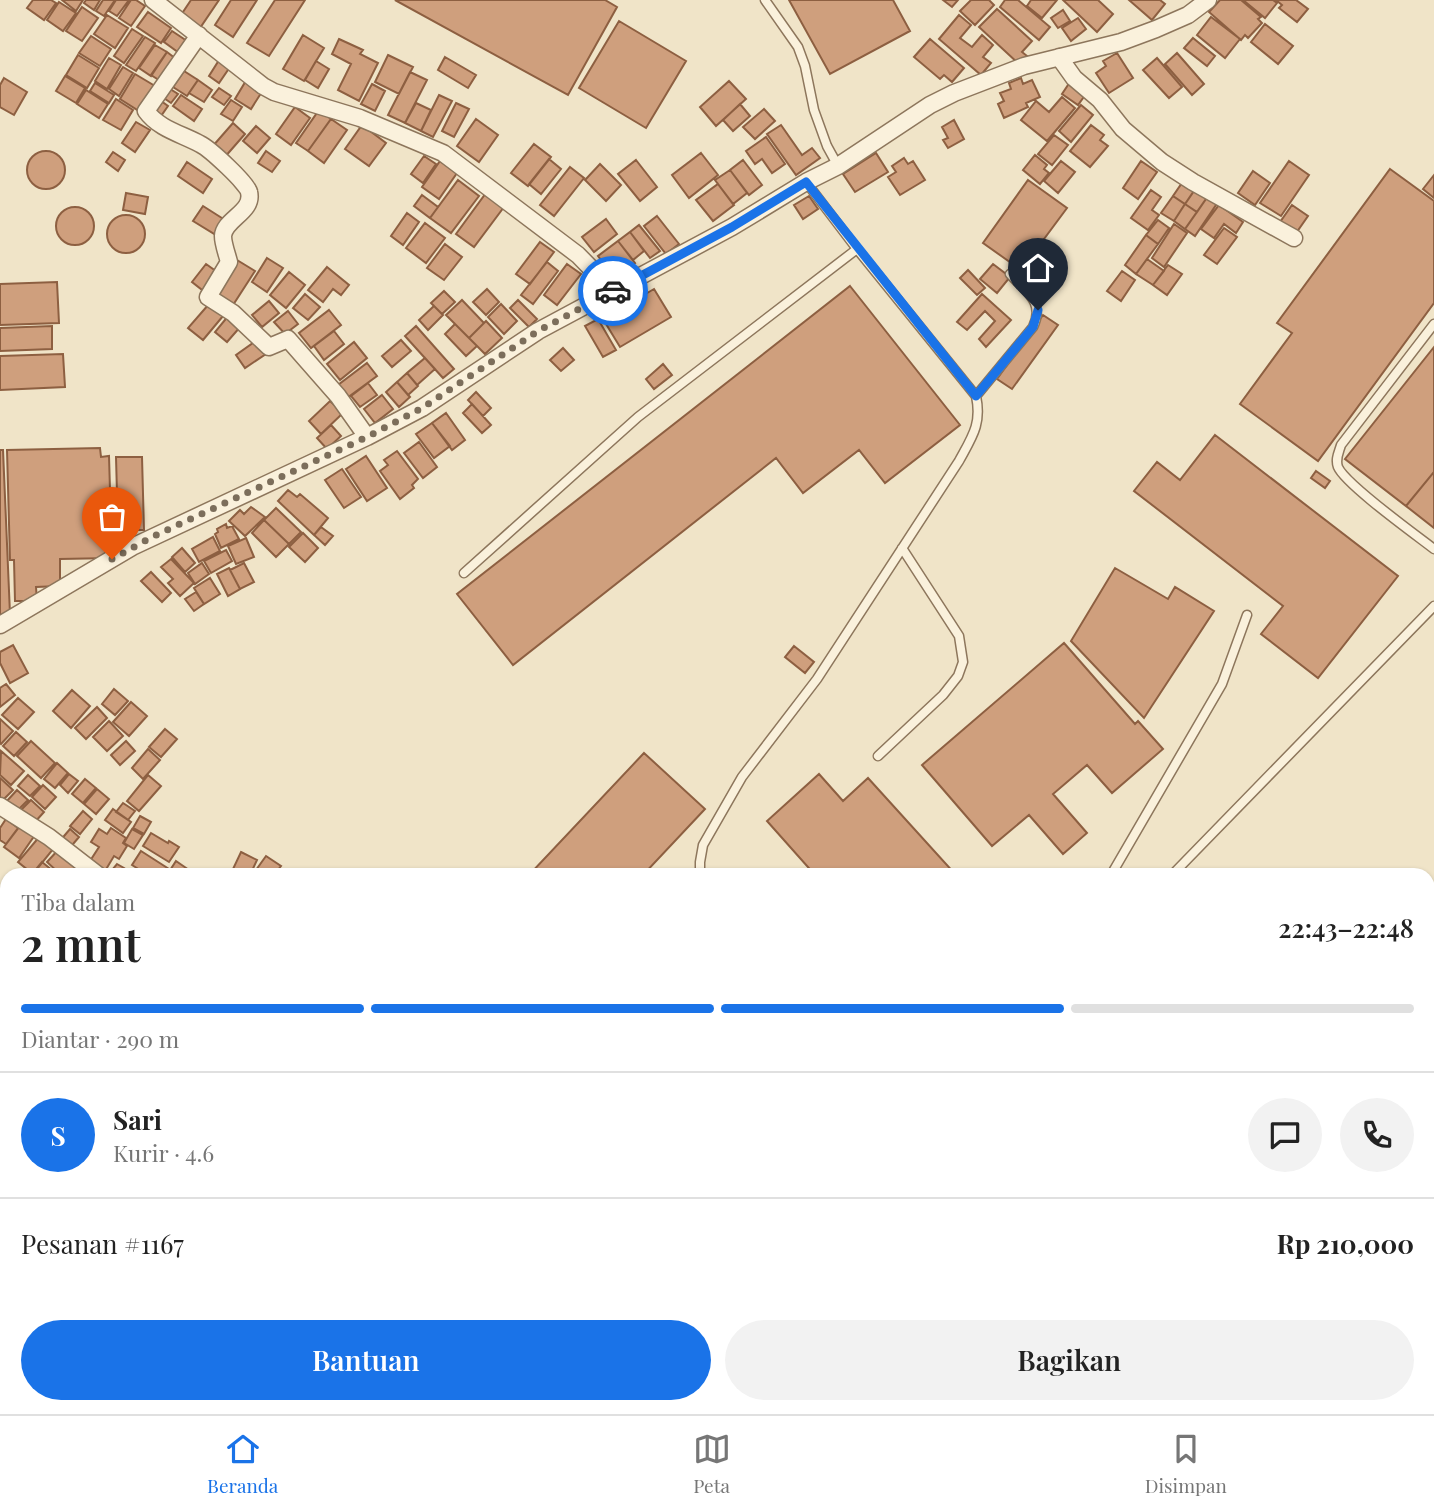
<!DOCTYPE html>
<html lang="id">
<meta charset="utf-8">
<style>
:root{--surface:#fff;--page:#f2f2f2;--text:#222;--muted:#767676;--line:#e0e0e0;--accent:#1a73e8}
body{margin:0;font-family:"Playfair Display",serif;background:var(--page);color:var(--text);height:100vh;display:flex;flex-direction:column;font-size:26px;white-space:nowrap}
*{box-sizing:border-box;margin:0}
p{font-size:23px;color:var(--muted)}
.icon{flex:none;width:38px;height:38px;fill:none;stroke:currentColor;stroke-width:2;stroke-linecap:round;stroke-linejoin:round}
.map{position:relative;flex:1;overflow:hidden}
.drawer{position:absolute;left:0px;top:868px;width:1435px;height:546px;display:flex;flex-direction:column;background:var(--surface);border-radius:21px 21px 0 0;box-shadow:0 2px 5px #0004}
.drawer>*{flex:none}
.pin{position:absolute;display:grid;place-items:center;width:60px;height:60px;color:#fff;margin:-72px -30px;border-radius:50% 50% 50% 0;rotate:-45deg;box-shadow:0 0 7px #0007}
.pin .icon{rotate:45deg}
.courier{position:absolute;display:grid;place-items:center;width:70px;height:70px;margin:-35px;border:5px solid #1a73e8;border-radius:50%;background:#fff;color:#222;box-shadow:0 2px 9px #0007}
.head em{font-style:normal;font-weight:600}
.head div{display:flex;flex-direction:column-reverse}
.head{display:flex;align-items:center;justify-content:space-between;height:119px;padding:0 21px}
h1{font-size:46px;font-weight:600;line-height:52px}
.bar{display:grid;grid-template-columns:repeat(4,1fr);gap:10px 7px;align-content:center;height:84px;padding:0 21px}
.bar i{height:9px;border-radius:5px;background:var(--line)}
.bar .active{background:var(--accent)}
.bar p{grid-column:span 4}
.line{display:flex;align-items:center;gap:18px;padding:0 21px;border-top:2px solid var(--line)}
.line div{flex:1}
.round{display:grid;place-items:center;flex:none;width:74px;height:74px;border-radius:37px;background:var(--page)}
.primary-button{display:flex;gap:14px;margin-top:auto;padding:14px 21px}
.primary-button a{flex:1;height:80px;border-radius:42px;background:var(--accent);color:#fff;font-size:28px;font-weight:600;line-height:80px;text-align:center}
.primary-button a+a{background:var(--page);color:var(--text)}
.tab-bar{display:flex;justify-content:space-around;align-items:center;height:98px;border-top:2px solid var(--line);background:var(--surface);font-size:19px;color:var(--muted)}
.tab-bar a{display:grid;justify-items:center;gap:4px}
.tab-bar .active{color:var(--accent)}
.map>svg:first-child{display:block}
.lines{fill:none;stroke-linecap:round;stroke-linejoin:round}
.stream{stroke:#6f938a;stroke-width:4.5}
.building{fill:#cf9f7d;stroke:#8d5f41;stroke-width:2}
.service-casing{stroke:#8d765c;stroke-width:11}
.minor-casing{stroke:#8d765c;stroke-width:19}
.service{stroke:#faf1dc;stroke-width:8}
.minor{stroke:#faf1dc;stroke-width:16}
.done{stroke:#7c6e5b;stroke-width:7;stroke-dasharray:0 12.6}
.route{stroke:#1a73e8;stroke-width:9}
</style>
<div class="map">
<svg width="1434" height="1414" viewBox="0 0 1434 1414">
<rect width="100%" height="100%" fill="#f0e4c8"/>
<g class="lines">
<path class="stream" d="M1428,1126L1434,1124
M874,1414L888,1407"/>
</g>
<path class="building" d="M33,0H51L56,3L44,20L27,8Z
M62,0H83L76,11Z
M86,0H100L94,10L84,3Z
M103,0H115L104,16L96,11Z
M116,0H129L117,16L109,11Z
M131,0H136L145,6L131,26L119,18Z
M191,0H219L200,28L181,15Z
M231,0H257L233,37L215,25Z
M275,0H305L269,56L247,43Z
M395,0H605L617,7L568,95Z
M789,0H893L910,31L830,74Z
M943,0H958L952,7Z
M971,0H989L994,5L975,25L960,11Z
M1005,0H1018L1050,27L1039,40L1000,7Z
M1031,0H1057L1042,18L1027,6Z
M1063,0H1098L1113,14L1097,32Z
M1129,0H1160L1165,4L1152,20Z
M1220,0H1241L1261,17L1258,19L1262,23L1248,38L1245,35L1241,40L1209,12Z
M1243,0H1273L1277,3L1265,18Z
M1276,0H1296L1308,9L1297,22L1279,8L1282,5Z
M59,2L76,13L63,31L47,20Z
M82,7L98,18L82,41L66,31Z
M997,9L1032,41L1022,52L1027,56L1019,64L979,27Z
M1063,10L1070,21L1058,28L1051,18Z
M148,12L171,28L161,43L137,27Z
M107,15L128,28L115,48L94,34Z
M959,15L971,25L960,38L972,47L982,35L993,45L983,57L991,63L981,75L939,39Z
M1211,17L1240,39L1225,58L1197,35Z
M1078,18L1086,29L1071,41L1062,28Z
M619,21L686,61L646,128L579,88Z
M1265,24L1293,46L1278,64L1251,42Z
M132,29L143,36L124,63L114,56Z
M172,31L190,43L182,55L164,42Z
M303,35L324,48L304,81L283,69Z
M91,36L111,49L100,66L79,53Z
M145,37L155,43L136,71L126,65Z
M1193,38L1215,56L1207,66L1184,48Z
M339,39L363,50L360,54L378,63L359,101L338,90L351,64L332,54Z
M930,39L964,68L952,82L944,75L940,79L914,57Z
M155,45L167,52L151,76L139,68Z
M167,52L180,62L165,84L151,75Z
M1117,53L1133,78L1109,93L1096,73L1106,66L1103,61Z
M1177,53L1204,84L1192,95L1165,64Z
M78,55L99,68L87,88L66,75Z
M388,55L413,67L399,94L375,82Z
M221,57L232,64L219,83L209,76Z
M445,57L476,75L468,88L438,70Z
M109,58L121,65L107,89L95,81Z
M1157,58L1182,87L1169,98L1143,70Z
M316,61L329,69L318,88L305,80Z
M123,67L133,73L119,96L109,89Z
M184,71L198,80L187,96L173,87Z
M410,72L427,80L405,123L388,115Z
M135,74L155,86L139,111L120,99Z
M65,76L85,88L76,103L56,91Z
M4,78L27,92L14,115L0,107V85Z
M1021,78L1023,84L1032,80L1040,97L1026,103L1028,107L1004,118L998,104L1004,101L1000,93L1011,89L1009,83Z
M247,79L263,90L251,109L235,99Z
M1072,79L1088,91L1078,105L1062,94Z
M198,80L212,90L204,102L189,93Z
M729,81L746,99L716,126L700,107Z
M95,83L114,95L109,103L90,91Z
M372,84L385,91L375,111L361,104Z
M167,87L178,94L171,103L161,96Z
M219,88L231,96L224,105L212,97Z
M86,90L108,104L99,118L77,104Z
M181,95L202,109L194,121L173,106Z
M439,95L452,101L433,137L421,131Z
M1062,97L1075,108L1047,141L1021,120L1036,101L1049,112Z
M157,98L168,106L161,116L150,108Z
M116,99L133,110L121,130L103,120Z
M231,100L242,107L233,121L221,114Z
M416,103L431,110L421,131L405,123Z
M456,103L469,109L454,137L442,131Z
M740,104L750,116L733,131L723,120Z
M1081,105L1093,115L1071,142L1059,131Z
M295,107L310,118L291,145L276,134Z
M764,109L775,121L755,139L743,127Z
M319,110L331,119L308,151L296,143Z
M331,119L347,130L324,163L308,151Z
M476,119L498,135L479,162L457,146Z
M954,120L964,139L948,148L943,140L948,138L942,127Z
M136,122L150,130L135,152L122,143Z
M233,123L245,134L224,158L212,147Z
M362,125L386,143L369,166L345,149Z
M781,125L802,155L812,148L820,158L796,175L767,134Z
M1091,125L1104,135L1100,140L1108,146L1090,167L1070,151Z
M256,126L270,138L257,153L243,141Z
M1054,135L1068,145L1052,165L1038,154Z
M766,137L785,164L772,173L762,159L755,164L746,151Z
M534,144L551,157L528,186L511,173Z
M27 170a19 19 0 1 1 38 0a19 19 0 1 1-38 0Z
M266,151L280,161L272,172L258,163Z
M113,152L125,160L118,171L106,162Z
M701,153L718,175L689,198L672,175Z
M876,153L888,172L855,192L843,174Z
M1035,155L1047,165L1044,169L1049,173L1040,184L1023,170Z
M424,156L436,164L423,183L411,174Z
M904,158L908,164L913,161L925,180L900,195L888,177L896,172L892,166Z
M549,159L561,169L541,194L529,184Z
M636,160L657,187L640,201L618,174Z
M743,160L762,185L749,195L730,170Z
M440,161L457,173L439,199L422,187Z
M1061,161L1075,172L1058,193L1044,181Z
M1141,161L1157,172L1138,199L1123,188Z
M1289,161L1309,175L1281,216L1260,203Z
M187,162L212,179L203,193L178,176Z
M600,164L621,185L606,201L585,180Z
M570,167L584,178L554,216L540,205Z
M1390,169L1434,201V303L1318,461L1240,404L1292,333L1277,323Z
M730,170L747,193L733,204L715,180Z
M1253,171L1270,183L1255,205L1238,193Z
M1434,175V198L1423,189Z
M458,180L479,196L451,233L430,218Z
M1028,180L1067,208L1021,270L983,243Z
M1184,180L1196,188L1185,204L1173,196Z
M718,184L734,205L713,221L696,200Z
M1196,188L1208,196L1197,212L1185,204Z
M1151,190L1161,197L1152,210L1159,215L1148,230L1131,218Z
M126,193L148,197L145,214L123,210Z
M486,193L504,207L474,247L456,234Z
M422,195L438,207L430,218L414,206Z
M809,196L818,209L803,219L794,205Z
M1173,196L1185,204L1174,221L1161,213Z
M1208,196L1218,202L1195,236L1185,229Z
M1185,204L1197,212L1185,229L1174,221Z
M1219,205L1243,222L1236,233L1224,224L1214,238L1201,229Z
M1292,205L1308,216L1294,236L1278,225Z
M203,206L225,220L216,235L193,221Z
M56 226a19 19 0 1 1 38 0a19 19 0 1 1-38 0Z
M407,213L419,222L403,245L391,236Z
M107 234a19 19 0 1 1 38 0a19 19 0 1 1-38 0Z
M657,216L679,244L666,254L644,226Z
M606,219L617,234L594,252L582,237Z
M1158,220L1169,228L1158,244L1146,235Z
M425,223L445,238L426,263L406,248Z
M1174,224L1187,233L1164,267L1152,258Z
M639,225L660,251L650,258L630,232Z
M1224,228L1237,237L1217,264L1204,255Z
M630,232L644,251L633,260L618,241Z
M1146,235L1158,244L1136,274L1125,265Z
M618,241L635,263L615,278L598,256Z
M540,242L554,252L530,284L516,274Z
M445,244L462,257L444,280L427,268Z
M267,258L283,268L267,292L252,282Z
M1147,259L1164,271L1153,285L1136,274Z
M237,260L255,271L233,305L216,293Z
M547,262L558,271L533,304L521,295Z
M206,264L220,274L206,293L192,282Z
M567,264L581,274L557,305L544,295Z
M993,264L1010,277L997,293L980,279Z
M1168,265L1182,274L1167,295L1153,285Z
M327,267L349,285L341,295L333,289L323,302L308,290Z
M968,270L985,288L977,295L960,278Z
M1122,271L1135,280L1121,301L1107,291Z
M289,272L305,285L286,308L270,295Z
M57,282L59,323L0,325V284Z
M850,286L960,425L885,483L859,450L803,493L776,458L513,665L457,594Z
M487,289L499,302L486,315L473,302Z
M654,289L671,317L620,347L603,319Z
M444,291L455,302L442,314L431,303Z
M305,294L320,307L308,320L293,308Z
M982,294L1011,320L986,347L979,339L995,321L985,311L967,330L957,322Z
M462,300L484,323L469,338L446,315Z
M518,300L537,319L529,327L510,308Z
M269,301L279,313L262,327L252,315Z
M209,304L223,316L203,340L188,328Z
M501,304L517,321L504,334L488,317Z
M434,306L443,315L428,330L419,320Z
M329,310L341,325L311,348L299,333Z
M288,311L298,324L285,334L274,322Z
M229,315L241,326L227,342L215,332Z
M1043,315L1058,325L1012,389L997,379Z
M598,319L616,350L603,357L585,326Z
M486,321L502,338L485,354L469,338Z
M455,324L477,346L466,356L445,334Z
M52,326V349L0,351V328Z
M416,326L454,369L443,378L405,336Z
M334,331L344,344L324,360L314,346Z
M257,340L266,354L245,368L236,355Z
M401,340L411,351L392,367L382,356Z
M354,342L367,358L340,380L327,364Z
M1434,347V472L1406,506L1345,459Z
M563,348L574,360L561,371L550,360Z
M63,354L65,387L0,390V356Z
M425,358L435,369L417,385L407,373Z
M367,363L377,376L347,398L338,385Z
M663,364L672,375L654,389L646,379Z
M407,373L418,386L408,395L397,382Z
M397,382L410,397L399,407L386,392Z
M368,383L377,395L360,407L351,396Z
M476,392L491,408L483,416L468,400Z
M382,395L393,409L375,423L364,409Z
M330,401L343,413L321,434L309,421Z
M472,404L491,425L482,433L463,413Z
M446,413L465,440L452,450L432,423Z
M432,423L450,446L434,458L416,434Z
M331,425L341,436L327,449L317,438Z
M1215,435L1398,576L1318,678L1261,634L1283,606L1134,491L1157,462L1180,480Z
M419,442L437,467L423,478L404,453Z
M100,448L101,457L109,456L112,558L60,559V586L36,587L37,601H15L14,560H10L7,450Z
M0,450H3L10,614L0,615Z
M397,451L418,479L412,485L414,488L400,499L380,471L388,465L384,460Z
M366,456L387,488L367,501L346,469Z
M116,457H142L144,530H118Z
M342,469L361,497L344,508L325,480Z
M1316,471L1330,481L1325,488L1311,478Z
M1434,472V528L1406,506Z
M288,490L297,497L300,494L328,518L314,535L278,501Z
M251,507L265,517L245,536L229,521L240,510L244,514Z
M276,508L301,532L289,544L264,520Z
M264,520L289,544L276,557L252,533Z
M226,524L227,528L232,526L239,539L221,548L215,534L218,532L217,529Z
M321,527L333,536L325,545L314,535Z
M303,533L318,548L305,562L289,547Z
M213,537L220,551L199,562L192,549Z
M246,538L254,557L236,564L228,546Z
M182,548L195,563L185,572L172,557Z
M226,550L232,561L211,573L204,561Z
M171,559L194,583L180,596L168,583L173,579L161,567Z
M202,563L209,574L195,584L188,573Z
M244,563L254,582L240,589L230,570Z
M229,568L240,589L228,596L217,574Z
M1115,568L1168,599L1175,587L1214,611L1144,718L1071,641Z
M151,572L171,593L162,602L141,581Z
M210,578L220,594L204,604L194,588Z
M196,592L204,604L194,611L185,599Z
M1064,643L1135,724L1138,721L1163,749L1112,793L1087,765L1053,794L1087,833L1063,854L1029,815L992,846L922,765Z
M13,645L28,673L10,683L0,663V652Z
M794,646L814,662L805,673L785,657Z
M6,684L15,695L0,707V688Z
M114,689L128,701L115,715L102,704Z
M72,690L90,706L71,728L53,711Z
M18,698L34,712L18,729L2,715Z
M131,702L147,716L129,736L113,722Z
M97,707L107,718L86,739L75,728Z
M0,719L13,731L1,744L0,743Z
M109,721L123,736L107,751L93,737Z
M165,729L177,739L161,757L149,747Z
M16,732L27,742L14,756L3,746Z
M31,741L55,763L41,778L17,756Z
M126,741L135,751L120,765L111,755Z
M148,749L160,760L143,779L132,768Z
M1,751L24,771L11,785L0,775Z
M644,753L705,809L643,875H529Z
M57,763L68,773L55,788L44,779Z
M69,774L78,781L68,793L60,785Z
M819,774L843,801L868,778L956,875H815L767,821Z
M28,775L40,786L30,796L18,786Z
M148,775L161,786L139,811L127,801Z
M0,778L13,790L0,803Z
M85,779L96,788L83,803L72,794Z
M43,785L56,797L45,809L32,797Z
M97,789L109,799L96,814L84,804Z
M17,790L28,800L17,811L6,802Z
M31,800L44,812L34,823L20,811Z
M123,803L135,811L128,820L116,812Z
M113,809L131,822L123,833L105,820Z
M83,811L92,819L80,834L70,826Z
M140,816L151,822L144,834L133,828Z
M6,819L18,828L6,844L0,840V828Z
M23,822L37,832L19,858L4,847Z
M111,828L126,838L123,843L127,846L119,859L114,856L105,871L90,861L99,847L91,842L99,829L107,834Z
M70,829L79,837L68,850L59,842Z
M132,829L143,835L134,849L124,843Z
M151,833L168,843L169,841L179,847L169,862L143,846Z
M40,836L54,848L33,874L18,862Z
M59,849L88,875H61L47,862Z
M141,851L169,869L165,875H148L132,865Z
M241,852L257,860L250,875H244L233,869Z
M266,856L281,866L274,875H263L256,870Z
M176,861L189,870L186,875H167Z
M42,862L58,875H57L33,873Z
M117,864L124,868L119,875L112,870Z"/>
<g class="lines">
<g class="service-casing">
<path id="service" d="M765,0L798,47L805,66L814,110L827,146L838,166
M1434,324L1341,445C1339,452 1335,459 1338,467C1345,484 1416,535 1434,549
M976,396L1033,327C1045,302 1026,292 1010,274
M464,573L638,417L857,249
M878,756L943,695L958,676L963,662L959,636L902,548
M700,875V862L703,845L742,777L817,679L959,461C972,437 982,424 976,396L857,249L806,182
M1111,875L1222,684L1247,615
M1172,875L1434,606
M619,1407H631"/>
</g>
<g class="minor-casing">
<path id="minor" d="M153,0L263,86L274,92L360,118L443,153L578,255L613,291
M199,35L146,111C159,129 182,134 200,144C209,148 248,184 249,192C254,212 224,219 223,236C223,244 227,254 229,262L208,297L233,313L269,347L288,339L338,396L367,437
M1059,57L1074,78L1100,100L1123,129L1162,162L1193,182L1294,238
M0,625L132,547L367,437L422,408L538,331L732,227L806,182L838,166L930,105L954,93L1024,66L1121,42L1156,29L1188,15L1208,0
M0,806L49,837L98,875"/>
</g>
<use href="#service" class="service"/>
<use href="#minor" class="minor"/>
</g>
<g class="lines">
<path class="done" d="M112,559L154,536L367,437L422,408L538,331L613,291"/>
<path class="route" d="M613,291L732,227L806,182L976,396L1033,327L1038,310"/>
</g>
</svg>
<div class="pin" style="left:112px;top:559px;background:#ea580c"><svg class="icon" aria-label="bag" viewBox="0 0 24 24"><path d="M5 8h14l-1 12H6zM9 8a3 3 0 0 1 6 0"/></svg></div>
<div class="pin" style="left:1038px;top:310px;background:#1f2937"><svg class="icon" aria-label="home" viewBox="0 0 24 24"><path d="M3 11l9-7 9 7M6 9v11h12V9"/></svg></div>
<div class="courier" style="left:613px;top:291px"><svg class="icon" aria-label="car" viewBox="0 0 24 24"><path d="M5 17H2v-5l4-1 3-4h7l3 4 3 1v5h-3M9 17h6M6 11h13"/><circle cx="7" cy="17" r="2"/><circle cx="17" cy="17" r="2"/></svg></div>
<section class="drawer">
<div class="head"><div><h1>2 mnt</h1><p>Tiba dalam</p></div><em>22:43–22:48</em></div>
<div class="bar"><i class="active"></i><i class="active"></i><i class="active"></i><i></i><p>Diantar · 290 m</p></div>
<div class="line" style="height:126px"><b class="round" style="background:var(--accent);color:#fff">S</b><div><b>Sari</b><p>Kurir · 4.6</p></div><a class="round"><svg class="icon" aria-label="chat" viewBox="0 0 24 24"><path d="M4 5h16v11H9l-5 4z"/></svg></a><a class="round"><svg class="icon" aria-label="phone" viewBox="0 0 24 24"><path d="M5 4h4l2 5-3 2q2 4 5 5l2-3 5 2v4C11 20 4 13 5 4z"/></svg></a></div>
<div class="line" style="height:91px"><div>Pesanan #1167</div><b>Rp 210,000</b></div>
<div class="primary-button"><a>Bantuan</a><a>Bagikan</a></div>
</section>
</div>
<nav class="tab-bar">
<a class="active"><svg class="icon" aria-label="home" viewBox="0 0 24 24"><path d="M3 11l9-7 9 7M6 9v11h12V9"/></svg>Beranda</a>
<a><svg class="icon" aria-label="map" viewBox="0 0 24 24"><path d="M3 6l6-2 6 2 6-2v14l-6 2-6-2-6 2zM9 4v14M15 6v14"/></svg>Peta</a>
<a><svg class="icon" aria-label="saved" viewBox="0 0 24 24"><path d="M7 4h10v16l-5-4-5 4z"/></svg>Disimpan</a>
</nav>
